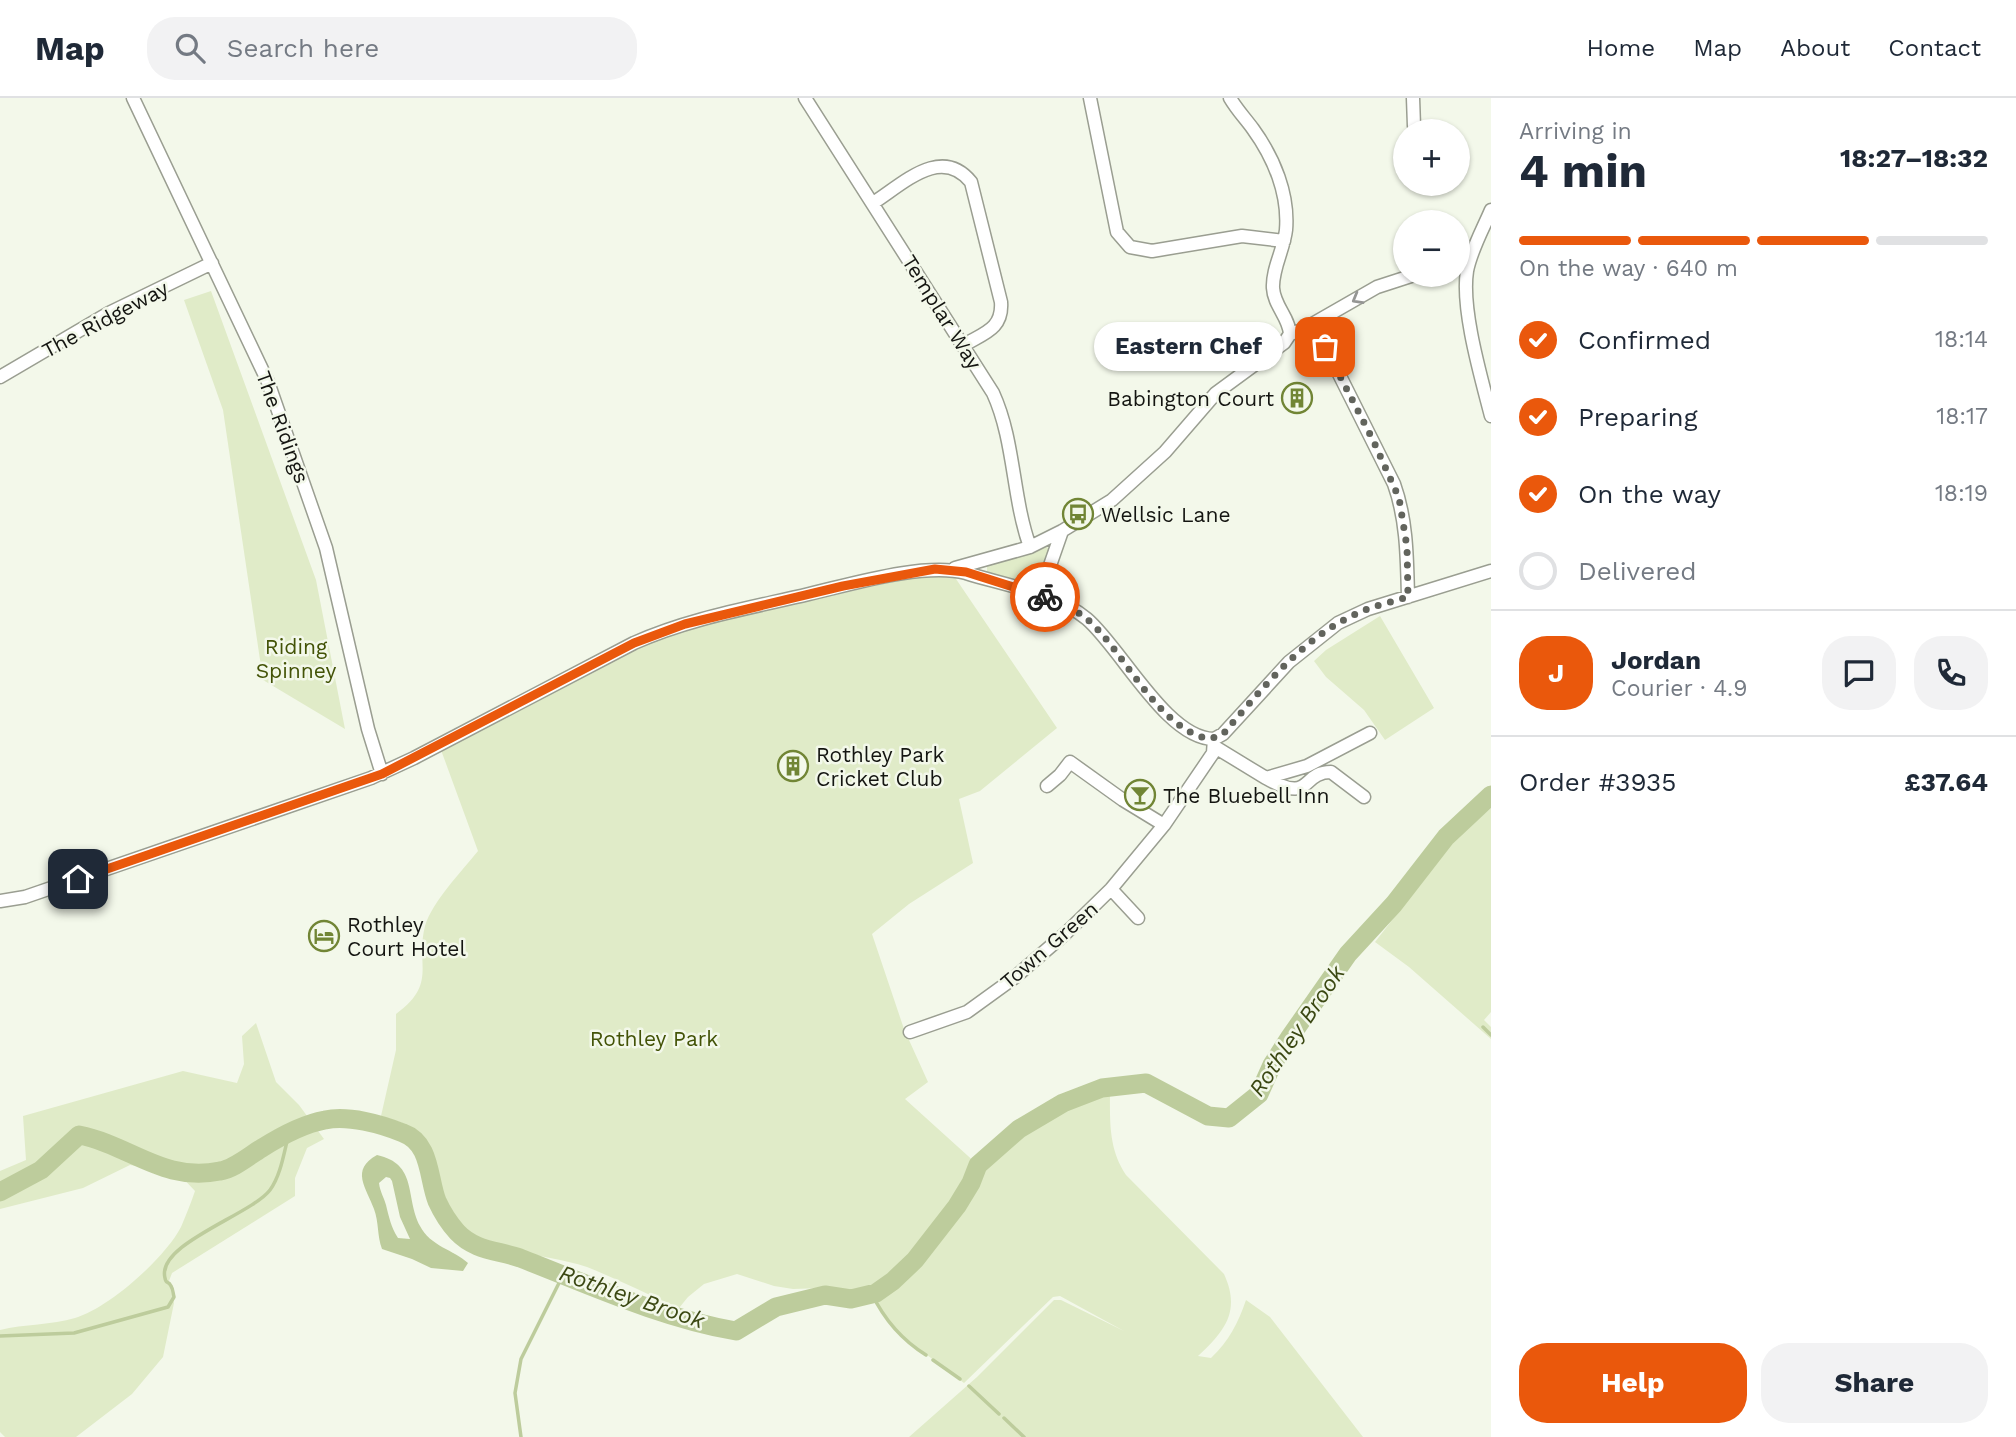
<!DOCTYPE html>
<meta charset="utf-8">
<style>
:root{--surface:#fff;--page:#f2f2f3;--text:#1f2937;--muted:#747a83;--line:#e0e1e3;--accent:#ea580c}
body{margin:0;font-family:"Work Sans",sans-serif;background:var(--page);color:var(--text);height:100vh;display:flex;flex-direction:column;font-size:26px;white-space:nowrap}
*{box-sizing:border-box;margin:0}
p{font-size:23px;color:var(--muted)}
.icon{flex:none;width:38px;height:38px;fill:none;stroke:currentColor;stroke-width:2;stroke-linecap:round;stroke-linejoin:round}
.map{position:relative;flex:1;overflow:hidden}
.details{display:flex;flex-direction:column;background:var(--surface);width:525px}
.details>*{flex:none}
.controls{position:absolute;left:1393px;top:21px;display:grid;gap:14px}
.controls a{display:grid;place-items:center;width:77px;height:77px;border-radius:50%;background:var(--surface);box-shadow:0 2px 5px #0004;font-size:35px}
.pin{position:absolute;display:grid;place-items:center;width:60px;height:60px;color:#fff;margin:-30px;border-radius:14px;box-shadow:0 4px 10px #0006}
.courier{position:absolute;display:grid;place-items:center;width:70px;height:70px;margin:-35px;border:5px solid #ea580c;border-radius:50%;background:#fff;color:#222;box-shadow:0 2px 9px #0007}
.bubble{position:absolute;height:49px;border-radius:24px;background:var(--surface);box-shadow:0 2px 5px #0004;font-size:23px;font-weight:700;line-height:49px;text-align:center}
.headline em{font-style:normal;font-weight:700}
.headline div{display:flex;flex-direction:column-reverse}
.headline{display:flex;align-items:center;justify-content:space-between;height:119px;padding:0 28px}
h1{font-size:46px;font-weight:700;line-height:52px}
.bar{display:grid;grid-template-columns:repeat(4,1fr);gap:10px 7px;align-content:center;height:84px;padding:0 28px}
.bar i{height:9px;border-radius:5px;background:var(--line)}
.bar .active{background:var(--accent)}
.bar p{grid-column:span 4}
.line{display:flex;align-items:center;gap:18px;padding:0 28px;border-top:2px solid var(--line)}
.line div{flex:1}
.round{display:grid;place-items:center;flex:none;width:74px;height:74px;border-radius:28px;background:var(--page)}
ol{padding:0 28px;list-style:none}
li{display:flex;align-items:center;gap:21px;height:77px}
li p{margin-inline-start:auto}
li .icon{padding:7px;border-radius:50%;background:var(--accent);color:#fff;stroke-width:4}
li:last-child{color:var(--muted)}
li i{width:38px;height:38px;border:4px solid var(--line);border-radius:50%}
.primary-button{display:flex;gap:14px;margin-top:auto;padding:14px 28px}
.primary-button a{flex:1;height:80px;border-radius:28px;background:var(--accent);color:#fff;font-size:28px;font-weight:700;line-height:80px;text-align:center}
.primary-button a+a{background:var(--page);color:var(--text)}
header{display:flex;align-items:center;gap:42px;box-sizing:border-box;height:98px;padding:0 35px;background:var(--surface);border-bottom:2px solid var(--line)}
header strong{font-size:33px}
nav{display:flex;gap:38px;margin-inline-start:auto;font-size:24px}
.search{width:490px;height:63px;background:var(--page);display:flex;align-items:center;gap:18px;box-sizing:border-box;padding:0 24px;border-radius:28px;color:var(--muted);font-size:26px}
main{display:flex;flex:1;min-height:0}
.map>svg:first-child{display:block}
.green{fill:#e0ebc8}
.water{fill:#bdcc9c;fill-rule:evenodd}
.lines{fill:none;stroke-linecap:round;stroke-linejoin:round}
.stream{stroke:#bdcc9c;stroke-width:3.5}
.river{stroke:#bdcc9c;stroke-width:19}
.minor-casing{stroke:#9a9e91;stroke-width:15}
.minor{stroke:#fff;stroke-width:12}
.oneway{stroke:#959694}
.done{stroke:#62645d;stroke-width:7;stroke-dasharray:0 12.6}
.route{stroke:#ea580c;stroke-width:9}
.labels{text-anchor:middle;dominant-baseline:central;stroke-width:5;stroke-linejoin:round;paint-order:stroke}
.street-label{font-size:21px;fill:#141511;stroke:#f3f8ea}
.poi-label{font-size:21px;fill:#141511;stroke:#f3f8ea;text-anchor:start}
.park-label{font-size:21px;fill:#435307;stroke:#f3f8ea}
.water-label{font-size:23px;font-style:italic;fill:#3b4813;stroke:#f3f8ea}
</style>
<header>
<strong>Map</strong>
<div class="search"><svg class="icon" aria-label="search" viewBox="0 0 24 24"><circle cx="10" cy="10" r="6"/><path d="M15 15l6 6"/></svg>Search here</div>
<nav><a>Home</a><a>Map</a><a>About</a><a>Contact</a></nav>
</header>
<main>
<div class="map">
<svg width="1491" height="1339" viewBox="0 0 1491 1339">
<rect width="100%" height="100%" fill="#f3f8ea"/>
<path class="green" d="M211,193L316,482L345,631L263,582L223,312L184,202Z
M1046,447L1050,454L1045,493L987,475V467Z
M934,478H954L1057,630L980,693L959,701L973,765L909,806L872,836L904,931L928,984L905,1001L978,1067C1013,1037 1039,1015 1083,997C1092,994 1100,990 1110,990C1110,1022 1108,1050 1126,1077L1224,1176C1241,1213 1225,1233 1198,1258L1211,1260C1229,1243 1238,1225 1246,1202L1270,1219L1363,1339H909L977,1279L1054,1202H1061L1124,1233L1060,1198L1053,1199L964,1285L902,1238L885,1220L872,1196L866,1191L844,1195L824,1190L793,1191L774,1188L737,1176L704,1186L688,1199L679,1210C648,1197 618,1181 587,1169C549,1156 491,1156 462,1127C434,1099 443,1050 406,1027C400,1023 389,1021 381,1018L396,952V916C438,885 415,867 425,828C432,804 462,773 478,753L441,652L611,562L651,544L692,529L910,480Z
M1380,518L1434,610L1385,642L1364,612L1326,579L1314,563L1326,552Z
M1491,710V914L1484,922L1491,929V941L1409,869L1375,844L1454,743Z
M256,925L276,984L299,1007L324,1041L307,1050L295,1080V1098L172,1175L169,1183L174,1205L163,1259L132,1296L76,1339H5L0,1334V1232C24,1226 52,1227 75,1220C109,1210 165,1160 181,1129C186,1117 191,1105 195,1093L177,1074L130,1067L83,1090L0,1111V1073L26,1062L23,1018L183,973L237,985L244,966L242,938Z"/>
<path class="water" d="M377,1057C418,1066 405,1099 420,1128C430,1148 454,1152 468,1165L463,1173L431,1170L412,1161L382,1151C377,1138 379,1124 374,1111C366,1089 350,1072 377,1057ZM386,1079L390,1080L392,1083L400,1119L410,1141L398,1140C391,1129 389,1119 386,1107C384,1099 380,1094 379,1085Z"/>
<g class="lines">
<path class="stream" d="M1483,929L1491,937
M872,1196C884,1221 902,1242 926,1257
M0,1238L74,1235L168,1209L174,1199C173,1195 173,1191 171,1188C168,1182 166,1187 165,1180C156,1146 251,1117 270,1092C281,1077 284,1054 289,1035
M933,1262L960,1281
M969,1288L999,1316
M1004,1320L1024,1339
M521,1339L515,1295L521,1261L563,1177"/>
<path class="river" d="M0,1094L41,1072L79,1037C130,1047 164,1085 220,1073C234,1071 250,1057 262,1050C281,1038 303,1026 325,1022C348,1017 381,1026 403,1035C431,1045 428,1080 437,1103C442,1114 449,1125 457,1134C475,1153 497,1152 520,1160C590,1187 661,1220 736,1233L776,1209L825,1197L851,1201L876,1195L893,1183L915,1162L957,1108L971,1085L978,1067L1019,1031L1063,1005L1102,990L1146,985L1208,1018L1229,1020L1259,996L1272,967L1290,939L1348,856L1394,806L1446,739L1491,697"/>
<g class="minor-casing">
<path id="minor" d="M133,0L268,284L326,450L368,631L382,676
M805,0L993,295C1015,343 1012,399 1030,449
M1090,0L1117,134L1130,149L1152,153L1242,138L1284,143
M1230,0C1237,12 1245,20 1253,31C1274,60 1289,96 1286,132C1284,151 1272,171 1273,190C1274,208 1289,219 1290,236
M1413,0L1414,28
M873,105C903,86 941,47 971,84L1001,204C1003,231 984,235 964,247
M1491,112C1483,131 1471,152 1467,173C1461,211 1481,279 1491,318
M1302,232L1312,236L1323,244L1394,386C1407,422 1407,461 1408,499
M0,279L109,215L212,165
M955,470L1030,449L1062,433L1112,402L1165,354L1216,295L1284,245L1290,236L1302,232L1377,189L1414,177
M1054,502L1047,476L1062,433
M1214,641L1223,636L1289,564L1338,525L1368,511L1491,473
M1215,649L1266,680L1307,668L1370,635
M1266,680C1313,707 1300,674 1331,674L1364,699
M1047,688L1060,677L1070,664L1123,702L1164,727
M1111,791L1138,820
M0,803L25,799L371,680L414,660L634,545C690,520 750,510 809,496C852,486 924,464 966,475C1004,487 1056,495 1087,521C1121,550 1167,641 1214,641
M910,934L967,914L1014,880L1066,835L1111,791L1164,727L1213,655L1214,641"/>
</g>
<use href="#minor" class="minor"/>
</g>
<defs><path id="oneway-chevron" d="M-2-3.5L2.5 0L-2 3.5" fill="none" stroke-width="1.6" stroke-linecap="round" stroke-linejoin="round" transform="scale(1.75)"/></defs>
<use class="oneway" href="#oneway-chevron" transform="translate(1357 201) rotate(150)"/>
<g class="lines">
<path class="done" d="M1045,499C1060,504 1075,511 1088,522C1125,554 1158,632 1210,641L1223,636C1261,592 1302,540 1356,516C1372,508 1391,504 1408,499L1407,449L1399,400L1373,342L1325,249"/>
<path class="route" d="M78,781L382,676L634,545L685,526L843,488L935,471L966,474L1045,499"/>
</g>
<defs>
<g id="building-ring" transform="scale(1.575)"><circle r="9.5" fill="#f3f8ea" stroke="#718535" stroke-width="1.5"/><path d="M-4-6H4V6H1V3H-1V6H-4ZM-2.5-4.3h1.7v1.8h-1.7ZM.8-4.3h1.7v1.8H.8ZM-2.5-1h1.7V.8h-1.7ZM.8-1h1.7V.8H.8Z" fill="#718535"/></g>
<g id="bus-ring" transform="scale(1.575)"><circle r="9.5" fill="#f3f8ea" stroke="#718535" stroke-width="1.5"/><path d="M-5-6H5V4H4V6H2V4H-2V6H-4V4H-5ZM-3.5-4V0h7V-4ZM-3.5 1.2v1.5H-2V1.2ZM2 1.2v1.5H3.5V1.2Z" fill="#718535"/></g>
<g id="bar-ring" transform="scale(1.575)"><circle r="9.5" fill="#f3f8ea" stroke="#718535" stroke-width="1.5"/><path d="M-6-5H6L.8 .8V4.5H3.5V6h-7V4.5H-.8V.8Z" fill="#718535"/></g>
<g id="hotel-ring" transform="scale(1.575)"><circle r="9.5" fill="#f3f8ea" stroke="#718535" stroke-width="1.5"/><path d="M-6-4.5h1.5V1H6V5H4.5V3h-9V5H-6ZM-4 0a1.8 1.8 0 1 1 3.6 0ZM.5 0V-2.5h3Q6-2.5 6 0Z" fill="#718535"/></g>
</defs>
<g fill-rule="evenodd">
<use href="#building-ring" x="1297" y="300"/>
<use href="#bus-ring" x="1078" y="416"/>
<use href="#building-ring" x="793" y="668"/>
<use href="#bar-ring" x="1140" y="697"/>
<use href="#hotel-ring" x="324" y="838"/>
</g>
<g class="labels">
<g class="street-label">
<text transform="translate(942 214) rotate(58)">Templar Way</text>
<text transform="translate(105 221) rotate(-28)">The Ridgeway</text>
<text transform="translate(283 329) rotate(70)">The Ridings</text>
<text transform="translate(1049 847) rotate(-41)">Town Green</text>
</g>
<g class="poi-label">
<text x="1274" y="300" text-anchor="end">Babington Court</text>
<text x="1101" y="416">Wellsic Lane</text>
<text x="816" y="656">Rothley Park<tspan x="816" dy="24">Cricket Club</tspan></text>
<text x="1163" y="697">The Bluebell Inn</text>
<text x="347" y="826">Rothley<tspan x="347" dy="24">Court Hotel</tspan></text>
</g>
<g class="park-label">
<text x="296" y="548">Riding<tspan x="296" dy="24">Spinney</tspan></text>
<text x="654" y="940">Rothley Park</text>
</g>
<g class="water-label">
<text transform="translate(1297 933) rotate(-56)">Rothley Brook</text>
<text transform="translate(632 1199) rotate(19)">Rothley Brook</text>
</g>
</g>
</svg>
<div class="controls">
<a>+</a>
<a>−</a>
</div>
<div class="pin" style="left:1325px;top:249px;background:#ea580c"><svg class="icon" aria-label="bag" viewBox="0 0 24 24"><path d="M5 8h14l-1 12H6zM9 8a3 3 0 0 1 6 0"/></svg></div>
<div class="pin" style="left:78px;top:781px;background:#1f2937"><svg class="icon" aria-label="home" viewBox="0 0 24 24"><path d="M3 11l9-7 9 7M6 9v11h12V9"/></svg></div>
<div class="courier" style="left:1045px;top:499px"><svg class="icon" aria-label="bike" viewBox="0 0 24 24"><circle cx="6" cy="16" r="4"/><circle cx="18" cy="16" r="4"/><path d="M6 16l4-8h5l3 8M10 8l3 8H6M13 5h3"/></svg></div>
<div class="bubble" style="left:1094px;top:224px;width:189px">Eastern Chef</div>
</div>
<section class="details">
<div class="headline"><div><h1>4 min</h1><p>Arriving in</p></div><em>18:27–18:32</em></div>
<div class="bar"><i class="active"></i><i class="active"></i><i class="active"></i><i></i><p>On the way · 640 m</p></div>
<ol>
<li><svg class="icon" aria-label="check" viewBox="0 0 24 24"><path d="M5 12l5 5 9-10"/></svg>Confirmed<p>18:14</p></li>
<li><svg class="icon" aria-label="check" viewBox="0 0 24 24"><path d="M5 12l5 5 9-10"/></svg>Preparing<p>18:17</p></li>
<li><svg class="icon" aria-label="check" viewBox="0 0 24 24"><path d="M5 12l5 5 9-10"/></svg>On the way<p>18:19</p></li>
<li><i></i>Delivered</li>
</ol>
<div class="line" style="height:126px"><b class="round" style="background:var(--accent);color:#fff">J</b><div><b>Jordan</b><p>Courier · 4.9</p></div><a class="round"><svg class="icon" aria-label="chat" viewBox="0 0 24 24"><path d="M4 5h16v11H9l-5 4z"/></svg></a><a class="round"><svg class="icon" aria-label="phone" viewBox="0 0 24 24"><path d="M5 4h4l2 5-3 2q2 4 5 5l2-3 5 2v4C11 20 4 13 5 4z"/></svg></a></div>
<div class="line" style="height:91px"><div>Order #3935</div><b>£37.64</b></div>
<div class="primary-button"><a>Help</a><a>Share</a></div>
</section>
</main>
